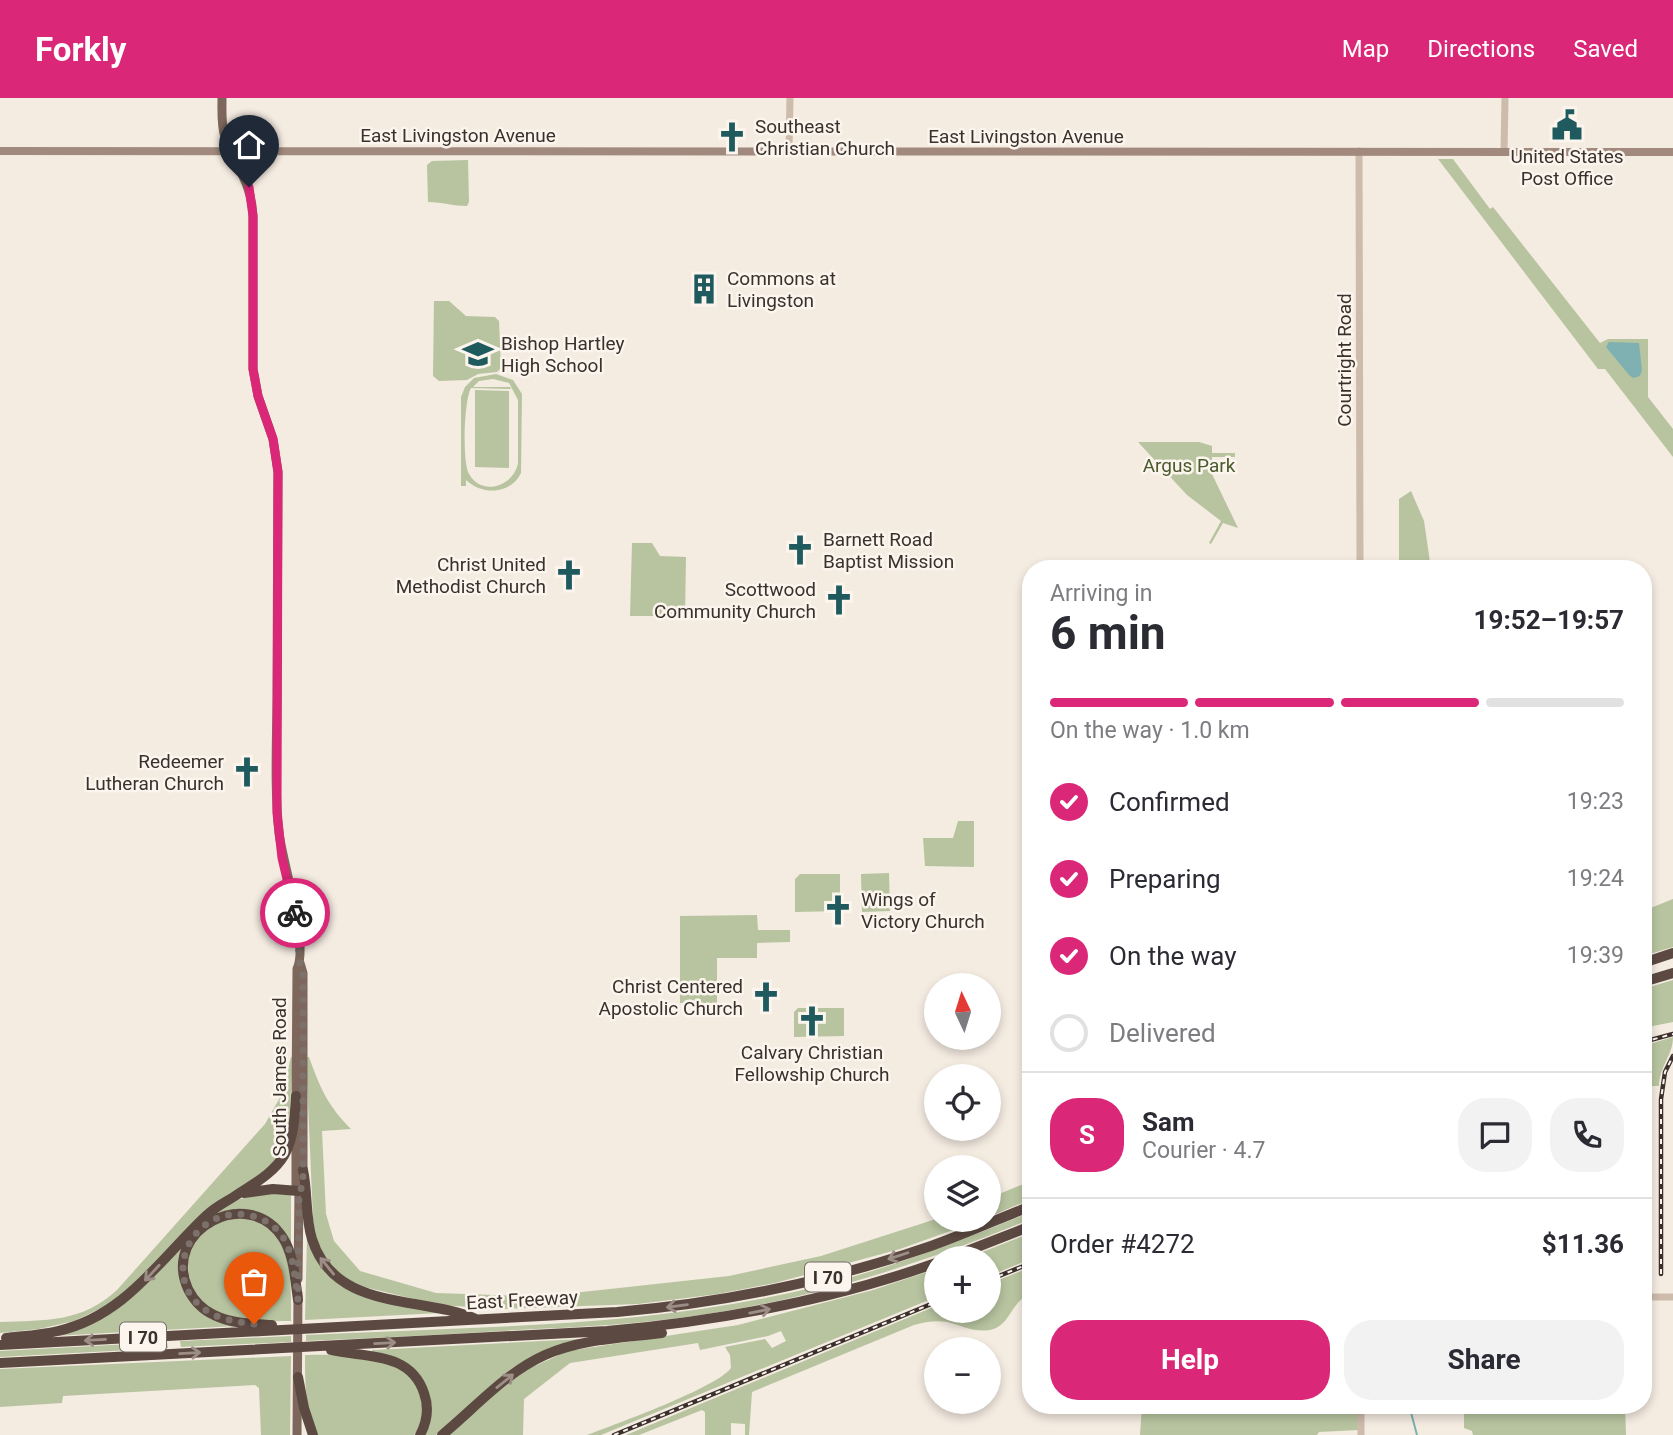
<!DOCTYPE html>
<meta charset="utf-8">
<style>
:root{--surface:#fff;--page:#f2f2f3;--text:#2b2b33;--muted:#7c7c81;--line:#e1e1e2;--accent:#db2777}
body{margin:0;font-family:Roboto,sans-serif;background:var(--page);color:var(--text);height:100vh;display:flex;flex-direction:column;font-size:26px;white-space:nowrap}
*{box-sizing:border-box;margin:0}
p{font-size:23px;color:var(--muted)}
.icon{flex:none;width:38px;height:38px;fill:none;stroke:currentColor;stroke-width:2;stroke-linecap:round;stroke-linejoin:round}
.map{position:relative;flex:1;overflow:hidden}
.details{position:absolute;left:1022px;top:462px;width:630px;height:854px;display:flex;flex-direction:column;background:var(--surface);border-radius:28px;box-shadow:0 4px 10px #0003}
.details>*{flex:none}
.needle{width:46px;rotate:356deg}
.fabs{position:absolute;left:924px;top:875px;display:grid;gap:14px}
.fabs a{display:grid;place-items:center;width:77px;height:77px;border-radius:50%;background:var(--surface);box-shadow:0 4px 10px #0003;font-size:35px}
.pin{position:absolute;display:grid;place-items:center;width:60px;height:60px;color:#fff;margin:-72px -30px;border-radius:50% 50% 50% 0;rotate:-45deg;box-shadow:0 0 7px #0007}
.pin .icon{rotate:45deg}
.courier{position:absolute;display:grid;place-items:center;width:70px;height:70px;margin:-35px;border:5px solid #db2777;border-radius:50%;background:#fff;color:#222;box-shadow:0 2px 9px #0007}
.overview em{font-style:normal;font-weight:700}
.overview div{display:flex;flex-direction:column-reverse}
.overview{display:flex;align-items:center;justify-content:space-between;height:119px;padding:0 28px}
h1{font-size:46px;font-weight:700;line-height:52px}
.bar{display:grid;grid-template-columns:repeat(4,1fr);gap:10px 7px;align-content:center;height:84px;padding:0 28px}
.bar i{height:9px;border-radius:5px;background:var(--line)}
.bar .on{background:var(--accent)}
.bar p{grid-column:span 4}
.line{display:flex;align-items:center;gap:18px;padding:0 28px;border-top:2px solid var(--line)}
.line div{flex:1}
.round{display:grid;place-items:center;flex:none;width:74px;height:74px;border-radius:28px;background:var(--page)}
ol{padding:0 28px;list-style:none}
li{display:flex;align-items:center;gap:21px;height:77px}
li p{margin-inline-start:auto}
li .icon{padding:7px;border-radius:50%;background:var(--accent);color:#fff;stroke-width:4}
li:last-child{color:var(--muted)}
li i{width:38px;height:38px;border:4px solid var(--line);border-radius:50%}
.cta{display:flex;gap:14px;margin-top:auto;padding:14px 28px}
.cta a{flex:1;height:80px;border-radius:28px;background:var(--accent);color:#fff;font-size:28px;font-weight:700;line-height:80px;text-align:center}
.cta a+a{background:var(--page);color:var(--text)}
header{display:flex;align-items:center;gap:42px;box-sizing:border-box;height:98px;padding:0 35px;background:var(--accent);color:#fff}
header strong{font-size:33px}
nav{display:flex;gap:38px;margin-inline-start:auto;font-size:24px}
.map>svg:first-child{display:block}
.green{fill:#b8c4a0;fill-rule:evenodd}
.water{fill:#7fb0b2}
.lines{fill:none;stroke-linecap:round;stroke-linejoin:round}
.stream{stroke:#7fb0b2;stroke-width:2}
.tertiary{stroke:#cdbbac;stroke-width:7}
.secondary{stroke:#a18a7d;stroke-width:8}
.primary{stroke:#7d675c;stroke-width:9}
.motorway{stroke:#5c4a42;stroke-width:10}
.rail-casing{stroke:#3b302b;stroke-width:4.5}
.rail{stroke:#fbf5ee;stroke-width:2;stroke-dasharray:5;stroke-linecap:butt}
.oneway{stroke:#9c8e87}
.done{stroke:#7c716b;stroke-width:7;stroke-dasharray:0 12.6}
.route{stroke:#db2777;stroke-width:9}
.labels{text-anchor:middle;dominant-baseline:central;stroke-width:5;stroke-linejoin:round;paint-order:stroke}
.shield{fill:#fbf5ee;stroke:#756b66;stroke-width:2}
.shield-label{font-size:18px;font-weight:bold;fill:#3b302b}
.poi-label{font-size:19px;fill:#3b302b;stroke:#fbf5ee;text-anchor:start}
.street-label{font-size:19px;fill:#3b302b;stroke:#fbf5ee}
.park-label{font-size:19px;fill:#4a5a2e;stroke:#fbf5ee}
</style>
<header>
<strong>Forkly</strong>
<nav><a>Map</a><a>Directions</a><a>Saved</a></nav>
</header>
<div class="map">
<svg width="1673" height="1337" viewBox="0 0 1673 1337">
<rect width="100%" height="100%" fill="#f4ebe1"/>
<path class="green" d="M1438,61H1453L1490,111L1493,109L1600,245L1608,241H1648V299L1673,331V359L1605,271H1598Z
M468,62L469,104L467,108C453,108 442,104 428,104L427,67L432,63Z
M434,203H449L466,218L495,219L499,223L501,270L497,274L478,276L467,282L439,283L433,278Z
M496,276L513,282L522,296L521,375C511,396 483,398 466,382V388H461V299L465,289L474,280ZM493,281L509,285L518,302V365C514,388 482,399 469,376C462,364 464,302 471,290L511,291L510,289H473L479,283Z
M475,292L509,293V370L475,369Z
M1138,344H1199L1212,348V355H1235V359H1212L1211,374L1238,430L1223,425L1211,446L1209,445L1221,423L1187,397Z
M1411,393L1424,423L1431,471H1399V401Z
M632,445H652L660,458L686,459L685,518H630Z
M958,723H974V769L925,768L923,740H953Z
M889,775L890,813L862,814L861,776Z
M800,776H840V813L795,814V781Z
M1673,801V849L1643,858V813Z
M757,817L758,832H790V844L757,845V860H717V905H680V818Z
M1673,882V924L1643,930V891Z
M798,910H844V938L794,939V914Z
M1673,939C1673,957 1660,967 1659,988H1643V948Z
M291,959H293L288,1043L271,1070L224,1100L114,1204L74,1223L39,1231L0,1235V1224C46,1222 81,1225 117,1192L265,1026L282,996Z
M306,959H309C320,990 328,1008 351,1031L322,1033L326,1116L334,1143L360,1173L436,1195L528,1198L573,1195L729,1178L821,1158L936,1121L981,1122L900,1151L775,1185L718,1196L638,1206L504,1211L439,1207L356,1187L330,1168L316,1142L313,1121Z
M1031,1083V1101L989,1119V1100Z
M289,1094L291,1097V1149L269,1121L209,1120C231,1097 259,1097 289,1094Z
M1031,1114V1121C926,1164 819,1199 707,1216C644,1226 580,1229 517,1232C447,1236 376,1240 306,1243V1237C463,1229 625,1230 780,1197C867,1179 949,1148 1031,1114Z
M239,1119C246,1120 255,1121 261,1124C294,1142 291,1191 291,1223C268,1223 238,1225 216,1214C184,1197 177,1151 208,1128C216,1123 230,1122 239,1119Z
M1031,1135V1161L989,1178V1160H967Z
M307,1138L339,1184L440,1215L305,1222Z
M188,1139L186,1192L236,1228L53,1238L93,1223Z
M1031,1169V1186L1028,1188L1031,1200L1026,1198C1012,1206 1010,1223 996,1230C980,1237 963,1228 947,1224C936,1222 925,1224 914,1227L752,1294L749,1337H745V1326L731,1325V1337H705V1314L702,1312L639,1337H626L936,1208V1213H989V1186Z
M936,1171V1199L601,1337H587C616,1326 716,1290 731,1270L730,1257L725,1249L765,1241L772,1250L786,1243L781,1233L768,1238L700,1252L698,1245L570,1265L524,1301L523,1337H447L486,1302L528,1271L568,1253L738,1227L873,1192Z
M291,1238V1244L181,1249L180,1243Z
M580,1241L495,1286L436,1337H422L426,1328L420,1280L372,1254V1252Z
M167,1244L168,1250L0,1259V1253Z
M305,1257C340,1256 414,1256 421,1300C424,1314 422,1325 414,1337H318C305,1313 305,1284 305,1257Z
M291,1258L290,1337H261L259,1290L255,1287L63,1298L62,1305L0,1309V1271Z
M1142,1307H1358V1332L1319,1334L1317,1337H1140Z
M1464,1307H1625L1626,1337H1473L1472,1333L1464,1330Z"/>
<path class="water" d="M1609,244L1639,245L1642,272L1640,278L1633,280L1629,277L1606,249Z"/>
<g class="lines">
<path class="stream" d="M1409,1307L1417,1337"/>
<path class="tertiary" d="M789,52L790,0
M1359,53L1360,471
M1504,54L1505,0
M1643,1199H1673
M1361,1337V1307"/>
<path class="secondary" d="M0,53L1673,54"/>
<path class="primary" d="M222,0C222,13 221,27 225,39C235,70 251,81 253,118V271L258,298L273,341L278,374C278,446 277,519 277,592C277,640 274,688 279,735C283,767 309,845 297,871L296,1004
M300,865L303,875V1079
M296,1028V1088L299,1093L298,1181
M297,1337L298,1195"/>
<path class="motorway" d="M1643,865L1673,855
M1643,884L1673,875
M303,1072C308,1095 305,1119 312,1141C335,1214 420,1197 476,1221
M244,1095L273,1091L299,1093
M949,1160L1031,1128
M272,1227C253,1226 232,1226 214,1217C203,1212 194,1203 188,1191C161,1131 249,1086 283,1140C294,1157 295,1182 298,1202
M6,1240C23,1238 41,1237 58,1233C125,1218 160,1161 207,1117C216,1108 228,1103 238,1096C287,1066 293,1055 296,998
M0,1247L617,1214C724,1205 829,1183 931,1148C965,1136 998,1121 1031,1108
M331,1252C365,1260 410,1253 424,1295C429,1309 427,1324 420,1337
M0,1265L607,1233C719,1223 829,1203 936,1165
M298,1279L304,1310L313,1337
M442,1337C475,1310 505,1275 545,1257C581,1241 622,1240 662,1235"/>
<g class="rail-casing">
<path id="rail" d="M1643,944L1673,936
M1661,1176V1001L1665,974L1673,958
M989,1182L1031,1165
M614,1337L936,1204"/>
</g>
<use href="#rail" class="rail"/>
</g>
<defs><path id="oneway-shaft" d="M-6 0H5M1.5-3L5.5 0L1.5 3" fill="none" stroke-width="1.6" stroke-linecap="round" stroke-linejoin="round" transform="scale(1.75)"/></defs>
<g class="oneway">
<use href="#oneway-shaft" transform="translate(898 1158) rotate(162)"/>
<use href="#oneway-shaft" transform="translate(327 1168) rotate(-129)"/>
<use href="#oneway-shaft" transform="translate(152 1175) rotate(133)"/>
<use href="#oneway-shaft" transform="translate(677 1208) rotate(173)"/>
<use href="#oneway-shaft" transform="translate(760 1213) rotate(-11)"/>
<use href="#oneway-shaft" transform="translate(95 1242) rotate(177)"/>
<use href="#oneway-shaft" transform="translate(385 1245) rotate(-3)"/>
<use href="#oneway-shaft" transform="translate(190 1255) rotate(-3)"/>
<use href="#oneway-shaft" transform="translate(505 1283) rotate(-39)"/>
</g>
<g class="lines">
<path class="done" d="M254,1226C238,1224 221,1222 207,1213C158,1182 190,1108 247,1117C261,1119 275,1127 283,1139C294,1157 295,1182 298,1202L299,1093L303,1088V875L300,865L295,815"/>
<path class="route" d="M249,89L253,118V271L258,298L273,341L278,374L277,715L282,760L295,815"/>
</g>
<defs>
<g id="civic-bare" transform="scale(2.415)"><path d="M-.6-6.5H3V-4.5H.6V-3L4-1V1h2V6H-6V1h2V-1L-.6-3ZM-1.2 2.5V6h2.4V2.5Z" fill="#1f5a5e" stroke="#fbf5ee" stroke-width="2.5" paint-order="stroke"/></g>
<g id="church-bare" transform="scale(2.415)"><path d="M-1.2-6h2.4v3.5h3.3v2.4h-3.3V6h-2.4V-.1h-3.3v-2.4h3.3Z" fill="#1f5a5e" stroke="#fbf5ee" stroke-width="2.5" paint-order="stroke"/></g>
<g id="building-bare" transform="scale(2.415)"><path d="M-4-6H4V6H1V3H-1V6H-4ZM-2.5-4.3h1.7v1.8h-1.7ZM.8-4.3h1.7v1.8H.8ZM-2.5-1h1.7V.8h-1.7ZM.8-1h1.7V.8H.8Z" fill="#1f5a5e" stroke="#fbf5ee" stroke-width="2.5" paint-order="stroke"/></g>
<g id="school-bare" transform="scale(2.415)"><path d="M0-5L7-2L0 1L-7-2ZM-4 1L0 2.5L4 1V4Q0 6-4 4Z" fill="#1f5a5e" stroke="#fbf5ee" stroke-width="2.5" paint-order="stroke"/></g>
</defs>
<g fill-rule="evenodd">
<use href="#civic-bare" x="1567" y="27"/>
<use href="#church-bare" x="732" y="39"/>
<use href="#building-bare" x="704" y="191"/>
<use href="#school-bare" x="478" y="256"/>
<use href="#church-bare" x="800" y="452"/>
<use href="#church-bare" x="569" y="477"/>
<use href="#church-bare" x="839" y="502"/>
<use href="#church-bare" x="247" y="674"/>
<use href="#church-bare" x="838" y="812"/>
<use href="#church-bare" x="766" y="899"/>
<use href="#church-bare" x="812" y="923"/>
</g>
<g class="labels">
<g class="shield">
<rect x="805" y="1164.5" width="46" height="29" rx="5"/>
<rect x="120" y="1224.5" width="46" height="29" rx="5"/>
</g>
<g class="shield-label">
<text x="828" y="1179">I 70</text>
<text x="143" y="1239">I 70</text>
</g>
<g class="poi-label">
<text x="755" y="28">Southeast<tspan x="755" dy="22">Christian Church</tspan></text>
<text x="1567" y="58" text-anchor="middle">United States<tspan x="1567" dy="22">Post Office</tspan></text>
<text x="727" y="180">Commons at<tspan x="727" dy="22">Livingston</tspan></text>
<text x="501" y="245">Bishop Hartley<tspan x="501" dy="22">High School</tspan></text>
<text x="823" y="441">Barnett Road<tspan x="823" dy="22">Baptist Mission</tspan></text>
<text x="546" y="466" text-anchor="end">Christ United<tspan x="546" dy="22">Methodist Church</tspan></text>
<text x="816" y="491" text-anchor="end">Scottwood<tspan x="816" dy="22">Community Church</tspan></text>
<text x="224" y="663" text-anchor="end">Redeemer<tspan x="224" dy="22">Lutheran Church</tspan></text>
<text x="861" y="801">Wings of<tspan x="861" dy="22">Victory Church</tspan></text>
<text x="743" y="888" text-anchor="end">Christ Centered<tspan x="743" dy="22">Apostolic Church</tspan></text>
<text x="812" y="954" text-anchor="middle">Calvary Christian<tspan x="812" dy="22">Fellowship Church</tspan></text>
</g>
<g class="street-label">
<text x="458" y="37">East Livingston Avenue</text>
<text x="1026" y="38">East Livingston Avenue</text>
<text transform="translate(1344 262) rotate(-90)">Courtright Road</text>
<text transform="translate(279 979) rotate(-90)">South James Road</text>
<text transform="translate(522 1202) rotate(-3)">East Freeway</text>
</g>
<g class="park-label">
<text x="1189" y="367">Argus Park</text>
</g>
</g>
</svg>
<div class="fabs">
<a><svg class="needle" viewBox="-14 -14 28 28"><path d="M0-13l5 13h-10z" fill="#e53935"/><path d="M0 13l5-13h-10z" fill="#7c7c81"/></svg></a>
<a><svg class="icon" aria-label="locate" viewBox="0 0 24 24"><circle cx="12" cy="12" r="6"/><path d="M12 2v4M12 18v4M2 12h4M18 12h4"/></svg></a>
<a><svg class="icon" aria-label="layers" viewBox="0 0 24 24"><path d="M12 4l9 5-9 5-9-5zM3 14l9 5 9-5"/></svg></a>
<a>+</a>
<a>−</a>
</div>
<div class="pin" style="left:254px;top:1226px;background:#ea580c"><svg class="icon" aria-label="bag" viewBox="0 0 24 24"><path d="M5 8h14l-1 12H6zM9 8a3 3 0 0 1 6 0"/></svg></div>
<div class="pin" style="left:249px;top:89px;background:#1f2937"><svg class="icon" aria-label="home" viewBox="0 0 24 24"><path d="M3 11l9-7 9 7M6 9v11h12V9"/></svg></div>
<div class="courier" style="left:295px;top:815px"><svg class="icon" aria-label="bike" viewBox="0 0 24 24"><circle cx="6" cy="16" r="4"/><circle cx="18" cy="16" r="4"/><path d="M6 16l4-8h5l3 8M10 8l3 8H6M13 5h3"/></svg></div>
<section class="details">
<div class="overview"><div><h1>6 min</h1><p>Arriving in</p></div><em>19:52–19:57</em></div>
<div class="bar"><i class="on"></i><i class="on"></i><i class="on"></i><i></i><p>On the way · 1.0 km</p></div>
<ol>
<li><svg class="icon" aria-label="check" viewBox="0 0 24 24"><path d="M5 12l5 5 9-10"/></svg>Confirmed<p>19:23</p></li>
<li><svg class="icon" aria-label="check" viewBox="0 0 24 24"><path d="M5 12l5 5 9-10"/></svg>Preparing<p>19:24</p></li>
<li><svg class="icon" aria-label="check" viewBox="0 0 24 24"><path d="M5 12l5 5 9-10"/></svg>On the way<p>19:39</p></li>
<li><i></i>Delivered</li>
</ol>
<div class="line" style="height:126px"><b class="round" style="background:var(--accent);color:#fff">S</b><div><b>Sam</b><p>Courier · 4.7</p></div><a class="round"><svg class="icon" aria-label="chat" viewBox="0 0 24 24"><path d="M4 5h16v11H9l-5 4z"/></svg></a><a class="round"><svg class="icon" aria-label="phone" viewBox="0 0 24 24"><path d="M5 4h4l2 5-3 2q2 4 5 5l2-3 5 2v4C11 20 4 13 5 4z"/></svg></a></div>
<div class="line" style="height:91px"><div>Order #4272</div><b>$11.36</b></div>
<div class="cta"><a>Help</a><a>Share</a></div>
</section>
</div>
